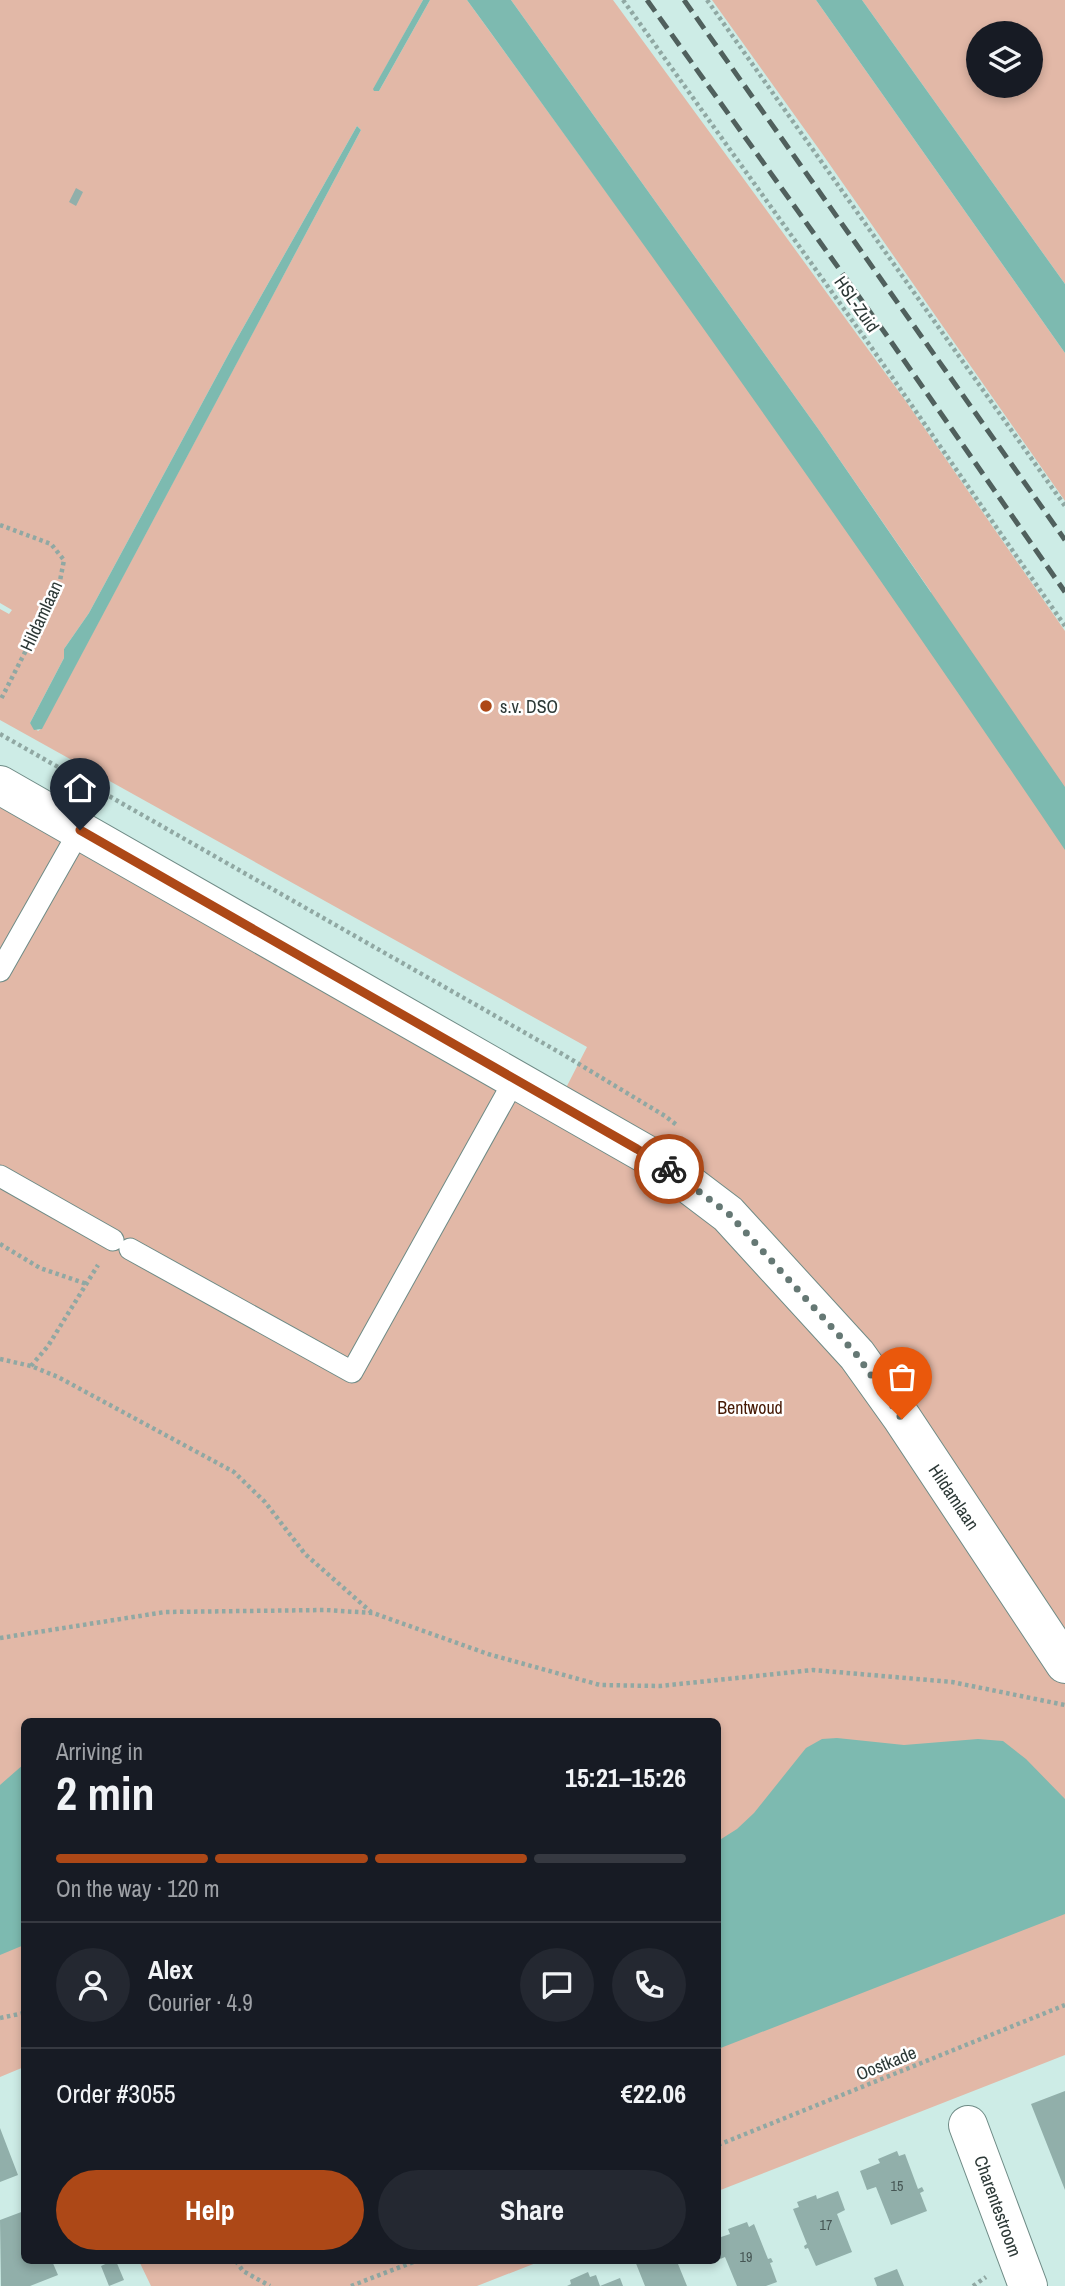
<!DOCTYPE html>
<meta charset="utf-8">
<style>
:root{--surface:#171b24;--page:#242831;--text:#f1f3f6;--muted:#9ea1a6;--line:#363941;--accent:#ad4817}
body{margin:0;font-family:"Archivo Narrow",sans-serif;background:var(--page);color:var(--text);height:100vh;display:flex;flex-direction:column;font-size:26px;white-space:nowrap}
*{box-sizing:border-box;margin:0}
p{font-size:23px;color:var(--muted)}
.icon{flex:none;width:38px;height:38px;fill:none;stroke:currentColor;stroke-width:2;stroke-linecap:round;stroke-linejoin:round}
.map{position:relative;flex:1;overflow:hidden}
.drawer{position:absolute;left:21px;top:1718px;width:700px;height:546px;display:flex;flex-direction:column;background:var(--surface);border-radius:10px;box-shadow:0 4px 10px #0003}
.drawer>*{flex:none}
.tools{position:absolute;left:966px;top:21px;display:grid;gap:14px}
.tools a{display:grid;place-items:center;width:77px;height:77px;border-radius:50%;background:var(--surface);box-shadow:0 4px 10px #0003;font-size:35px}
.pin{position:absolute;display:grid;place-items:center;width:60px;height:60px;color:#fff;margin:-72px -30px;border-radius:50% 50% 50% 0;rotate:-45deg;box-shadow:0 0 7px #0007}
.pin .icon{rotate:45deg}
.courier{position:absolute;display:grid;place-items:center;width:70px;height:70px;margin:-35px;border:5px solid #ad4817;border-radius:50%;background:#fff;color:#222;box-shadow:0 2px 9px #0007}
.overview em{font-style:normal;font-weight:700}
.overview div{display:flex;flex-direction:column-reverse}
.overview{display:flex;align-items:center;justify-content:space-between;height:119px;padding:0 35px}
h1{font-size:46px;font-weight:700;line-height:52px}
.bar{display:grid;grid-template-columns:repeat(4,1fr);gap:10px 7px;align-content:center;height:84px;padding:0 35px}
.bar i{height:9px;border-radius:5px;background:var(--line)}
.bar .current{background:var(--accent)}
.bar p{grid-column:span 4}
.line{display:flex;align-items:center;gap:18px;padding:0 35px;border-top:2px solid var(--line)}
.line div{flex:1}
.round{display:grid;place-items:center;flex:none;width:74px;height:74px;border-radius:37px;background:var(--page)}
.primary-button{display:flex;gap:14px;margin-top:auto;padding:14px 35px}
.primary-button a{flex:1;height:80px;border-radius:42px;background:var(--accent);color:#fff;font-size:28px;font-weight:700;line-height:80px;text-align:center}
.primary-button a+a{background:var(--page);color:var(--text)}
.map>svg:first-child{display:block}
.green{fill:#e2b8a7;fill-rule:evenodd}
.water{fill:#7dbab0}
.building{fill:#91afaa}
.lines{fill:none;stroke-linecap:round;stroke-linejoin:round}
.lane-casing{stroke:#6f8b86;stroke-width:23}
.street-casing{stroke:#6f8b86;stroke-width:40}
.path{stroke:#90a8a3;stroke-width:4.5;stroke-dasharray:3.5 3.5;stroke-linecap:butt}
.lane{stroke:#fff;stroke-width:21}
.street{stroke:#fff;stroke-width:38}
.rail{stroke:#50605d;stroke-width:5;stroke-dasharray:14 7;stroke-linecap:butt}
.done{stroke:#657874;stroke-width:7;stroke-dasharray:0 12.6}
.route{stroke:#ad4817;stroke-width:9}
.poi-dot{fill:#ad4817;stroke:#fff;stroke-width:2.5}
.labels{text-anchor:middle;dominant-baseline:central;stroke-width:5;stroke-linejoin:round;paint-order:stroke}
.number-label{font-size:14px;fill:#465654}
.street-label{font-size:18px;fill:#2d3937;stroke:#fff}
.poi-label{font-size:18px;fill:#2d3937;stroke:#fff;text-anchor:start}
.park-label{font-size:18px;fill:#471a05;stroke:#fff}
</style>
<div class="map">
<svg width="1065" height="2286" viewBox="0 0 1065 2286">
<rect width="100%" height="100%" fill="#cdece6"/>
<path class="green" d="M0,0H423L374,88V91H379L430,0H467L681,295L913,625L931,592L819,430L511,0H613L905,400L1065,631V2055L718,2191V1722H24V2067L0,2077V801L551,1117L587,1047L0,720V609L9,614L12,610L0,603ZM357,126L361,130L42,728L38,731L30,723L64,658V649L89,613L234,344Z
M712,0H816L1065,353V501L821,152Z
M862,0H1065V284ZM978,33H1031V86H978Z
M139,2261H541L477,2286H151Z"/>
<path class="water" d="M423,0H430L379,91H374L373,89Z
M467,0H511L819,430L1065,787V850C871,563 671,280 467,0Z
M816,0H862L1065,284V353Z
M357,126L361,130L42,729L34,730L30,723L64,658V649L89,613L234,344Z
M837,1738L904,1745L978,1739L1003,1741L1026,1759L1065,1799V1914L718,2049V1841L737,1829L754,1813L806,1748L822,1739Z
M24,1764V1945L0,1955V1785Z"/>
<path class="building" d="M76,188L83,192L76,206L69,202Z
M1065,2091V2190L1031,2104Z
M0,2128L18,2175L0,2182Z
M897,2151L899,2156L905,2154L918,2189L922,2187L924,2191L920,2193L927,2211L891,2225L876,2187L867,2190L860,2171L880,2163L878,2159Z
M838,2191L845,2210L837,2214L852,2252L816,2266L808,2248L805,2249L804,2246L807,2244L793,2209L799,2207L797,2202L816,2195L817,2199Z
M24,2211V2261H52L58,2275L30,2286H1L0,2220Z
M747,2222L749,2227L754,2224L768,2259L771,2258L773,2262L770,2263L777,2282L766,2286H737L725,2257L718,2260V2238L730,2234L728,2229Z
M112,2261H116L124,2280L109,2286L101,2266Z
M635,2261H685L678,2264L687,2286H645Z
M897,2269L904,2286H877L874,2278Z
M588,2272L590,2277L596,2275L600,2286L620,2278L623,2286H567L571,2284L570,2280Z"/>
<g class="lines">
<g class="lane-casing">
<path id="lane" d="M0,971L80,830
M0,1176L113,1240
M130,1249L352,1372L515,1079"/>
</g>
<g class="street-casing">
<path id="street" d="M0,785L658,1161L728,1214L857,1355L902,1418L1065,1664
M968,2125L1028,2286"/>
</g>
<path class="path" d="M623,0L869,344L1065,626
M707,0L1065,506
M0,525L51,544L64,560L59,586L0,701
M0,734L564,1055L665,1116L678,1126
M0,1244L40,1268L87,1284
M0,1359L31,1366L58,1377L234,1472L265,1502L305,1554L371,1612
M31,1366L48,1346L98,1265
M0,1638L165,1612L325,1610L373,1613L488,1654L600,1685L660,1686L813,1670L952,1682L1065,1705
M0,2018L24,2013
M718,2145L1065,2005
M236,2261L243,2271L270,2286
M351,2286L416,2261
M973,2286L986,2277"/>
<use href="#lane" class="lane"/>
<use href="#street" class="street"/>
<path class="rail" d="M647,0L885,333L1065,592
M684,0L1065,540"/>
</g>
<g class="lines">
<path class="done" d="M669,1169L729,1214L857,1355L902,1419"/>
<path class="route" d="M80,830L637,1149L669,1169"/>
</g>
<circle class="poi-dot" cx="486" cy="706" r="7"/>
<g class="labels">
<g class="number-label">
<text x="897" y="2186">15</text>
<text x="826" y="2225">17</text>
<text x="746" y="2257">19</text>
</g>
<g class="street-label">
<text transform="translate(857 304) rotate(55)">HSL-Zuid</text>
<text transform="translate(41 616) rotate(-65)">Hildamlaan</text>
<text transform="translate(954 1497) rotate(56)">Hildamlaan</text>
<text transform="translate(886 2063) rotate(-22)">Oostkade</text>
<text transform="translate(998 2206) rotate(70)">Charentestroom</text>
</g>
<g class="poi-label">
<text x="500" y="706">s.v. DSO</text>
</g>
<g class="park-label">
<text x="750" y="1407">Bentwoud</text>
</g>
</g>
</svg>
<div class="tools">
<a><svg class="icon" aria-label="layers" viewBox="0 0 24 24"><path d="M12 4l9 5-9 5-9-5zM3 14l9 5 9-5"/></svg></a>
</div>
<div class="pin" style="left:902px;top:1419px;background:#ea580c"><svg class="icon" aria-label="bag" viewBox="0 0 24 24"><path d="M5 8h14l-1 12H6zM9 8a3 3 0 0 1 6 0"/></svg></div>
<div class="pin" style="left:80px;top:830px;background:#1f2937"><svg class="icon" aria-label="home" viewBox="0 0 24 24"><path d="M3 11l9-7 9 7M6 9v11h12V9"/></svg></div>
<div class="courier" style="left:669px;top:1169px"><svg class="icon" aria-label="bike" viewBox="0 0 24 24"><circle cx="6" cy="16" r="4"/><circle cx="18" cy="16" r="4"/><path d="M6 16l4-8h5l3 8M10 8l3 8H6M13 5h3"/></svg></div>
<section class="drawer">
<div class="overview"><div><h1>2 min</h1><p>Arriving in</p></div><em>15:21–15:26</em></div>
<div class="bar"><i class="current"></i><i class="current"></i><i class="current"></i><i></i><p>On the way · 120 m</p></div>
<div class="line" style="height:126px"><a class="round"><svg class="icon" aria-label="person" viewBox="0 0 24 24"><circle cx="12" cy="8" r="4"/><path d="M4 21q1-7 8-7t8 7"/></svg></a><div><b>Alex</b><p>Courier · 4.9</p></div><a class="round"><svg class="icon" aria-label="chat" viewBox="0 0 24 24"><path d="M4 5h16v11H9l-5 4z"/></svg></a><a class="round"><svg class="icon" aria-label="phone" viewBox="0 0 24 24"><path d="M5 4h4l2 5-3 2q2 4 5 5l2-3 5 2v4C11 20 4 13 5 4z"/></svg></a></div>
<div class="line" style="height:91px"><div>Order #3055</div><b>€22.06</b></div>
<div class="primary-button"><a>Help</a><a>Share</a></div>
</section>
</div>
